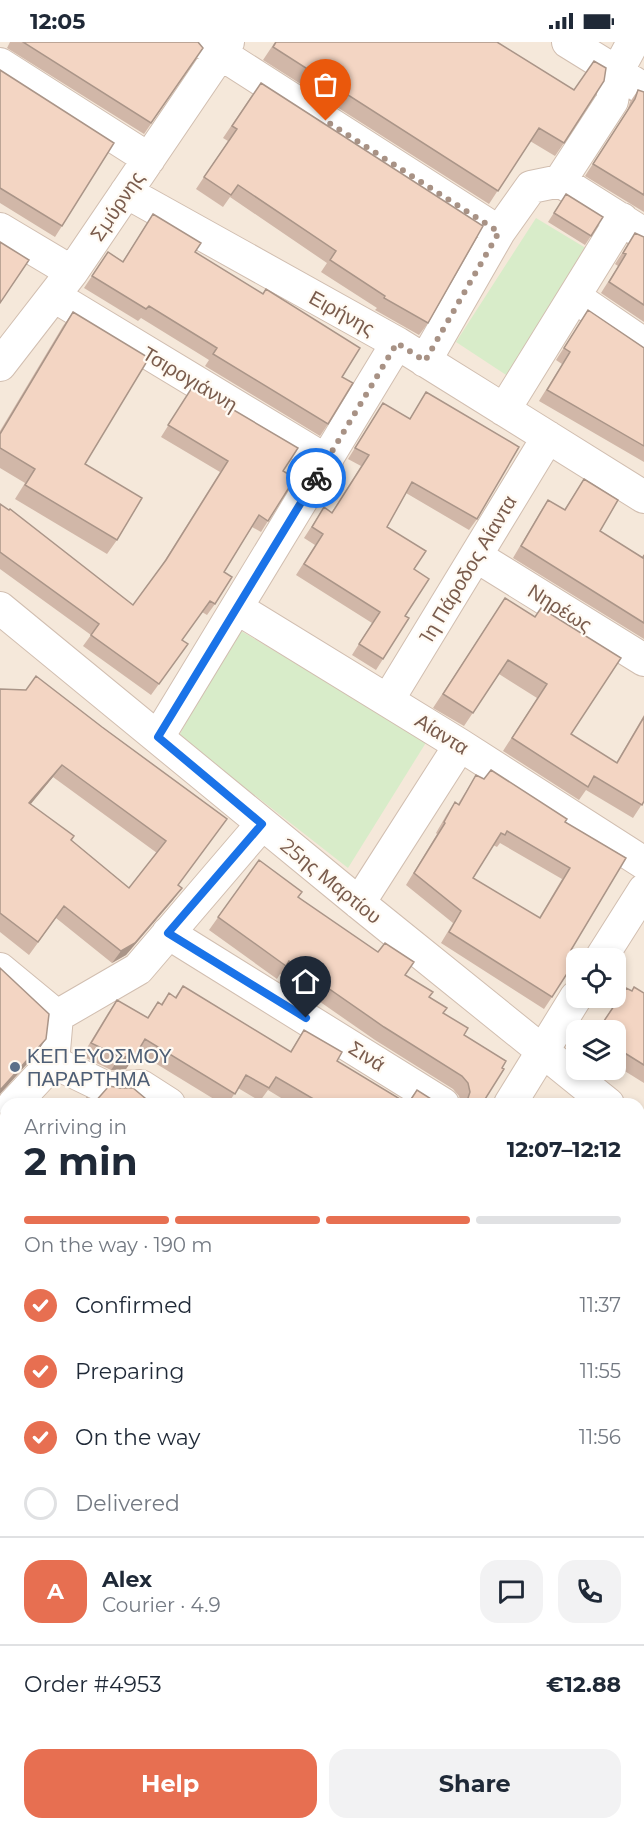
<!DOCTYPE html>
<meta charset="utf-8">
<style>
:root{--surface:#fff;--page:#f2f2f3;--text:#1f2937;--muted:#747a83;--line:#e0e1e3;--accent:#e76f51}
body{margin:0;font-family:Montserrat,sans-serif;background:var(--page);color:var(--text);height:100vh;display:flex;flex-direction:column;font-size:22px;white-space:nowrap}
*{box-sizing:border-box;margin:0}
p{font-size:20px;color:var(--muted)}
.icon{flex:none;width:33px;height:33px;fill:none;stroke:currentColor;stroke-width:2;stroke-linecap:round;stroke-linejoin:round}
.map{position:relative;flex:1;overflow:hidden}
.side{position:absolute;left:0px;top:1056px;width:645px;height:732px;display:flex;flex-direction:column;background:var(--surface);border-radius:18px 18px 0 0;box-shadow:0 3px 9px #0003}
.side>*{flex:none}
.buttons{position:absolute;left:566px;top:906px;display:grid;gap:12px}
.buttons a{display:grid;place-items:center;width:60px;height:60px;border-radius:12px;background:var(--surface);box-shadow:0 3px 9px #0003;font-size:30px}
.pin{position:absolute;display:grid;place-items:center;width:51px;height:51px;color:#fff;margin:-62px -26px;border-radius:50% 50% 50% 0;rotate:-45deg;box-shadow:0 0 6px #0007}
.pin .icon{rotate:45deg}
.courier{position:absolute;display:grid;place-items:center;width:60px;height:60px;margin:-30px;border:4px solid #1a73e8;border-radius:50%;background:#fff;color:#222;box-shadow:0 2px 8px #0007}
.head em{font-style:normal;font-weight:700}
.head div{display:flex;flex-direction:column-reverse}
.head{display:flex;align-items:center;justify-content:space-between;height:102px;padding:0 24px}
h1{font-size:39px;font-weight:700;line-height:45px}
.bar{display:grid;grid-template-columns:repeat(4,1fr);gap:9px 6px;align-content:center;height:72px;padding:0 24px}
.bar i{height:8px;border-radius:4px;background:var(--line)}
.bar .on{background:var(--accent)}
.bar p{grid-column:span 4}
.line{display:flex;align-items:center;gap:15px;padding:0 24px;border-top:2px solid var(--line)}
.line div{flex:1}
.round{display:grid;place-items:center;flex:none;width:63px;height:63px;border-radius:18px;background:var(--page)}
ol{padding:0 24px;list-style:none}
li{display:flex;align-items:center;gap:18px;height:66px}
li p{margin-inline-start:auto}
li .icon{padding:6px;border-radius:50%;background:var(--accent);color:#fff;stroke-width:4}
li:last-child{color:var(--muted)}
li i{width:33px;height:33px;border:3px solid var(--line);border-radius:50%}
.action{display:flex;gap:12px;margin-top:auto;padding:12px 24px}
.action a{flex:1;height:69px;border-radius:18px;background:var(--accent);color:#fff;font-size:24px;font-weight:700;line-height:69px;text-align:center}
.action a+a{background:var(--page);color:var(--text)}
.status{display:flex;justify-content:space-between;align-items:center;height:42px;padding:0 30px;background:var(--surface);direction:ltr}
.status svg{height:16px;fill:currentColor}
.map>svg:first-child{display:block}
.residential{fill:#f5e8da;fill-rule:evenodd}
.green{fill:#d8ecc9}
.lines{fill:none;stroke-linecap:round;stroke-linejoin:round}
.minor-casing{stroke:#d1beb0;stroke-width:34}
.minor{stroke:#fff;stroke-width:32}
.wall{fill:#d1b7a8;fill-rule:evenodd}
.shaded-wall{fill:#aa9588}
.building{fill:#f3d5c3;stroke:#aa9588;stroke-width:1.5;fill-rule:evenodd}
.done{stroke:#a89285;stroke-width:6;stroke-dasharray:0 10.8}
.route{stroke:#1a73e8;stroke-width:8}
.service-dot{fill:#5c6f8a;stroke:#fffaf3;stroke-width:2}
.labels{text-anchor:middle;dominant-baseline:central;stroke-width:4.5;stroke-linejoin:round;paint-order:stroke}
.street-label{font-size:20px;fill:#7a5c4d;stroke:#fffaf3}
.service-label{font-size:20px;fill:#4e5e75;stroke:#fffaf3;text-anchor:start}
</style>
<div class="status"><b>12:05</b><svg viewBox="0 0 49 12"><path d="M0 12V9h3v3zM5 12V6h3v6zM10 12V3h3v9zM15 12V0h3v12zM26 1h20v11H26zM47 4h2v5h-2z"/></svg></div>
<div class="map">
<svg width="644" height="1788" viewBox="0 0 644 1788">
<rect width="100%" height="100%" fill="#fdf6ec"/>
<path class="residential" d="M0,0H644V1788H0ZM576,916H615V956H576ZM576,988H615V1028H576ZM6,1062H639V1782H6Z"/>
<path class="green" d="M536,176L589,208L514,338L456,300Z
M236,586L427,699L348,826L179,694Z
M0,1198L6,1203V1347L0,1344Z
M0,1414L6,1418V1782H16L0,1788Z"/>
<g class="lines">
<g class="minor-casing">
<path id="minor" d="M568,0L644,47
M204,1L499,190
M0,22L149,117
M560,139L644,192
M126,150L397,301L644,455
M0,187L72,230
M54,254L327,419
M575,255L644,302
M425,319L499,190L531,145L560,139L612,59L617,30L633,0
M0,323L72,230L228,0
M504,368L622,177
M476,514L644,618
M0,566L359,861L608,1062
M237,566L460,703L644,821
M388,658L548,395
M158,695L397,301
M359,861L460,703
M168,891L443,1062
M601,916L644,848
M0,927L57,974
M53,1020L107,1046L141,1044L169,1062
M14,1062L53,1020L57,974L138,927L262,782
M510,1062L576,955
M639,1086L644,1090
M639,1309L644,1312
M0,1388L6,1394
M639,1419L644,1422
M639,1485L644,1477
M0,1572L6,1566
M639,1629L644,1632
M97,1782L107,1788
M267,1782L277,1788
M483,1782L493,1788
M404,1788L408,1782
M526,1788L530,1782"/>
</g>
<use href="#minor" class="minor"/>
</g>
<path class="wall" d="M10,0H198L203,6L144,92L7,6Z
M275,0H497L564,101L555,114L530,99L489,162L263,18Z
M0,28L62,184L55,195L0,161Z
M638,48L644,50V170L585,134L627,69L630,60Z
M252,53L428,281L419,293L375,268L377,266L321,230L327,221L230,155L223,165L196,147L228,99L223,96Z
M566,152L591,194L585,203L548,180Z
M153,172L195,210L342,335L328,382L320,394L205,324L209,318L201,313L141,276L138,279L84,246L108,210L123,219Z
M635,191L644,195V280L601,251L618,224L615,222Z
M588,268L644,306V420L539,359L562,322L556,318Z
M73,270L85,422L117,498L107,512L15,457L25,441L0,426V389L63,284Z
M193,344L283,429L268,479L261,490L252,485L224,530L215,562L207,573L202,570L182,598L188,602L151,653L83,604L91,593L0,527V462L133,563L160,526L220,430L161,395Z
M426,350L477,477L469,488L406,451L387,485L414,527L405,574L383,617L376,628L352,613L372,581L296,533L315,503L304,496L324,465L332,470L361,424L348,417L383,361L410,377Z
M584,437L600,489L642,515L644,512V597L513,516L540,470L548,458L564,468Z
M505,556L571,692L616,721L644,673V759L633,776L586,748L579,758L503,709L537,656L499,632L464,684L433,666Z
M0,647L102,685L227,777L178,843L173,858L126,913L112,921L56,876L29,913L0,890ZM53,735L157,811L129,846L71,798L30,762Z
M476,733L565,780L626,816L571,908L552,955L544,967L441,901L453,881L406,843L437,792L436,791L447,772L455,760L458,762ZM500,801L562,837L539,876L473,836L493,803L497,805Z
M259,818L298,855L405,933L429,955L464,993L482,1062H461L459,1054L453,1047L375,998L280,932L277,937L209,888Z
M183,944L290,1010L304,988L337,1019L407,1061L417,1048L439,1062H291L268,1048L260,1059L238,1046L228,1062H222L137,1010L126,1027L111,1028L82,1014L108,971L117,958L147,976L158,960L161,962L169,951L175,955Z
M626,946L632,949L644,951V1041L615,1023V988H597Z
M6,1135V1200L0,1195V1151L6,1144L2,1141Z
M644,1560V1605L639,1602V1569Z
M6,1589V1610L0,1605V1598Z
M644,1649V1788H586L576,1782H639V1656Z
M294,1782H341L337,1788H323L319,1786L317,1788H295Z
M366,1782H379L375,1787Z"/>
<path class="shaded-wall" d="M62,723L53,735L21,774L29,761Z
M182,846L173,858L126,913L112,921L121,909Z
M46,997L36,1012L0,1052V1048Z
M135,1014L126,1027L111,1028L120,1015Z
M644,1279V1293L639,1291V1281Z
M644,1389V1403L639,1401V1391Z
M6,1538V1549H2L0,1550V1543L3,1540Z"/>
<path class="building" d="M23,0H198L203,6L151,81Z
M276,0H497L574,48L594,19L606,26L604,39L564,101L539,86L498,149L273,5Z
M0,28L114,101L62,184L0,146Z
M261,41L483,184L428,281L384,256L385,254L330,218L336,209L238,143L231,153L204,135L237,87L232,84Z
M638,48L644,50V153L593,122L635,57Z
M566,152L603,175L591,194L554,171Z
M153,172L201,201L195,210L263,252L266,247L360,306L342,335L353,341L328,382L213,312L217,306L209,301L149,264L146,267L92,234L108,210L123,220Z
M635,191L644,195V263L609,240L626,212L623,211Z
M0,200L29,218L0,261Z
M588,268L644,306V404L547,348L570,310L564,306Z
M73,270L149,316L85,422L142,456L117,498L25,443L35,427L0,406V392Z
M193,344L298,406L283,429L295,436L268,479L259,473L224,530L232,535L215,562L210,559L182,598L188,602L159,642L91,593L99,582L0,510V462L9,468L10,467L133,563L166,518L228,419L168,383Z
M426,350L519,405L477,477L412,440L387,485L426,509L414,527L429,537L405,574L409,576L383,617L359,602L380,570L304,522L323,492L312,485L324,465L332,471L369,413L355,406L383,361L410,377Z
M584,437L618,458L600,489L643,516L644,513V581L521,504L548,458L565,468Z
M505,556L535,575L541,566L621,616L571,692L617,721L644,675V759L642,763L594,734L588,745L512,696L547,642L508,618L473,671L443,652Z
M36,634L102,685L227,777L178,843L182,846L135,901L121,909L64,864L38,900L0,871V647L26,648ZM62,723L166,799L129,846L71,798L74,794L29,761Z
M491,728L567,777L565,780L626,816L571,908L579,913L552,955L449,890L461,869L414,831L445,781L444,780L455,760L459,763L476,733L484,737ZM507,789L570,826L540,876L473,836L501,791L505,793Z
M259,818L302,850L298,855L378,910L385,901L414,920L405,933L433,950L429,955L447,966L443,971L468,986L464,993L506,1019L502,1026L504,1027L482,1062H464L467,1059L470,1050L468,1041L462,1034L384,985L289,919L286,924L218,875Z
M0,926L49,972L46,997L0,1048Z
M183,944L291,1010L304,988L342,1010L337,1019L408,1062L417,1048L439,1062H322L276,1035L269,1046L246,1033L235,1052L145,997L135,1014L120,1015L91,1001L117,958L148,976L158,960L162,963L169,951L176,956Z
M634,945L644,951V1023L615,1005V988H598L626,946L632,949Z
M109,1044L120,1046H133L152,1062H82L87,1056L94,1061Z
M167,1058L172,1062H164Z
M639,1137L644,1140V1279L639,1281Z
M6,1144V1172L0,1167V1151Z
M639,1311L644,1313V1389L639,1391Z
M639,1420L644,1424V1431L639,1439Z
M6,1428V1538L3,1540L0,1543V1434Z
M644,1563V1587L639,1585V1572Z
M644,1650V1788H595L598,1782H639V1658Z
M302,1782H321L317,1788H298L301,1785Z
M430,1782H479L486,1788H426Z"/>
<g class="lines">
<path class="done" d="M316,436L397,301L425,319L499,190L326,79"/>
<path class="route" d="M306,976L168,891L262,782L158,695L316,436"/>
</g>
<circle class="service-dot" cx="15" cy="1025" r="6"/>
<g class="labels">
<g class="street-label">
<text transform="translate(117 164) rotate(-56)">Σμύρνης</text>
<text transform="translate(342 271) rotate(29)">Ειρήνης</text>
<text transform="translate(190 337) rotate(31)">Τσιρογιάννη</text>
<text transform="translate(468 527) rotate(-59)">1η Πάροδος Αίαντα</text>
<text transform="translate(560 566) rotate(32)">Νηρέως</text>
<text transform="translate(442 692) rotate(32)">Αίαντα</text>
<text transform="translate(331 839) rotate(39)">25ης Μαρτίου</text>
<text transform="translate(367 1014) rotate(32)">Σινά</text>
</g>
<g class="service-label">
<text x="27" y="1014">ΚΕΠ ΕΥΟΣΜΟΥ<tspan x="27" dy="23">ΠΑΡΑΡΤΗΜΑ</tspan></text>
</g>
</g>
</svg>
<div class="buttons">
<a><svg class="icon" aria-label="locate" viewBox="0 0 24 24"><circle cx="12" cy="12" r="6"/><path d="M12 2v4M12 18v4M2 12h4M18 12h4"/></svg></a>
<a><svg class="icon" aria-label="layers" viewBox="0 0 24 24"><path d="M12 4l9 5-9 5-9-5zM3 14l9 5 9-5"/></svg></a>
</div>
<div class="pin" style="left:326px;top:79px;background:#ea580c"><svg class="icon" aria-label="bag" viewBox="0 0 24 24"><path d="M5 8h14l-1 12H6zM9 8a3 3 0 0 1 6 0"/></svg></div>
<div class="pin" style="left:306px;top:976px;background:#1f2937"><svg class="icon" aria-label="home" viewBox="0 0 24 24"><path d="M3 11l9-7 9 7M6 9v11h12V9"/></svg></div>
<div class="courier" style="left:316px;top:436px"><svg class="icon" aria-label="bike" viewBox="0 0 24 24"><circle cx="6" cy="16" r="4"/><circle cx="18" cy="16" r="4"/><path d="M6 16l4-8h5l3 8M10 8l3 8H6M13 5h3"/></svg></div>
<section class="side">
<div class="head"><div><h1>2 min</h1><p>Arriving in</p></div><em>12:07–12:12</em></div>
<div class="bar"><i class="on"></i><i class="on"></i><i class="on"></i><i></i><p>On the way · 190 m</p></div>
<ol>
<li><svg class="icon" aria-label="check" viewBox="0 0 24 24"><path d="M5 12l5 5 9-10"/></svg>Confirmed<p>11:37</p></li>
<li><svg class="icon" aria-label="check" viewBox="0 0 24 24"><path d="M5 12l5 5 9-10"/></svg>Preparing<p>11:55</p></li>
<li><svg class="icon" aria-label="check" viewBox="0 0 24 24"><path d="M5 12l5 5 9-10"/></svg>On the way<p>11:56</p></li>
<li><i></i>Delivered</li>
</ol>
<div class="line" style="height:108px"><b class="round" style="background:var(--accent);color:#fff">A</b><div><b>Alex</b><p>Courier · 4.9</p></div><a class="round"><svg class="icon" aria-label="chat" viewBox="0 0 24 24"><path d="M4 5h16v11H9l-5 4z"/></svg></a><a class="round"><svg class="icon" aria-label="phone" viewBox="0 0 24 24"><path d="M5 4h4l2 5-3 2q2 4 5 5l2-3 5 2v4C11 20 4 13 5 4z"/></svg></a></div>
<div class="line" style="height:78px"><div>Order #4953</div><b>€12.88</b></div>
<div class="action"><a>Help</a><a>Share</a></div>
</section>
</div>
